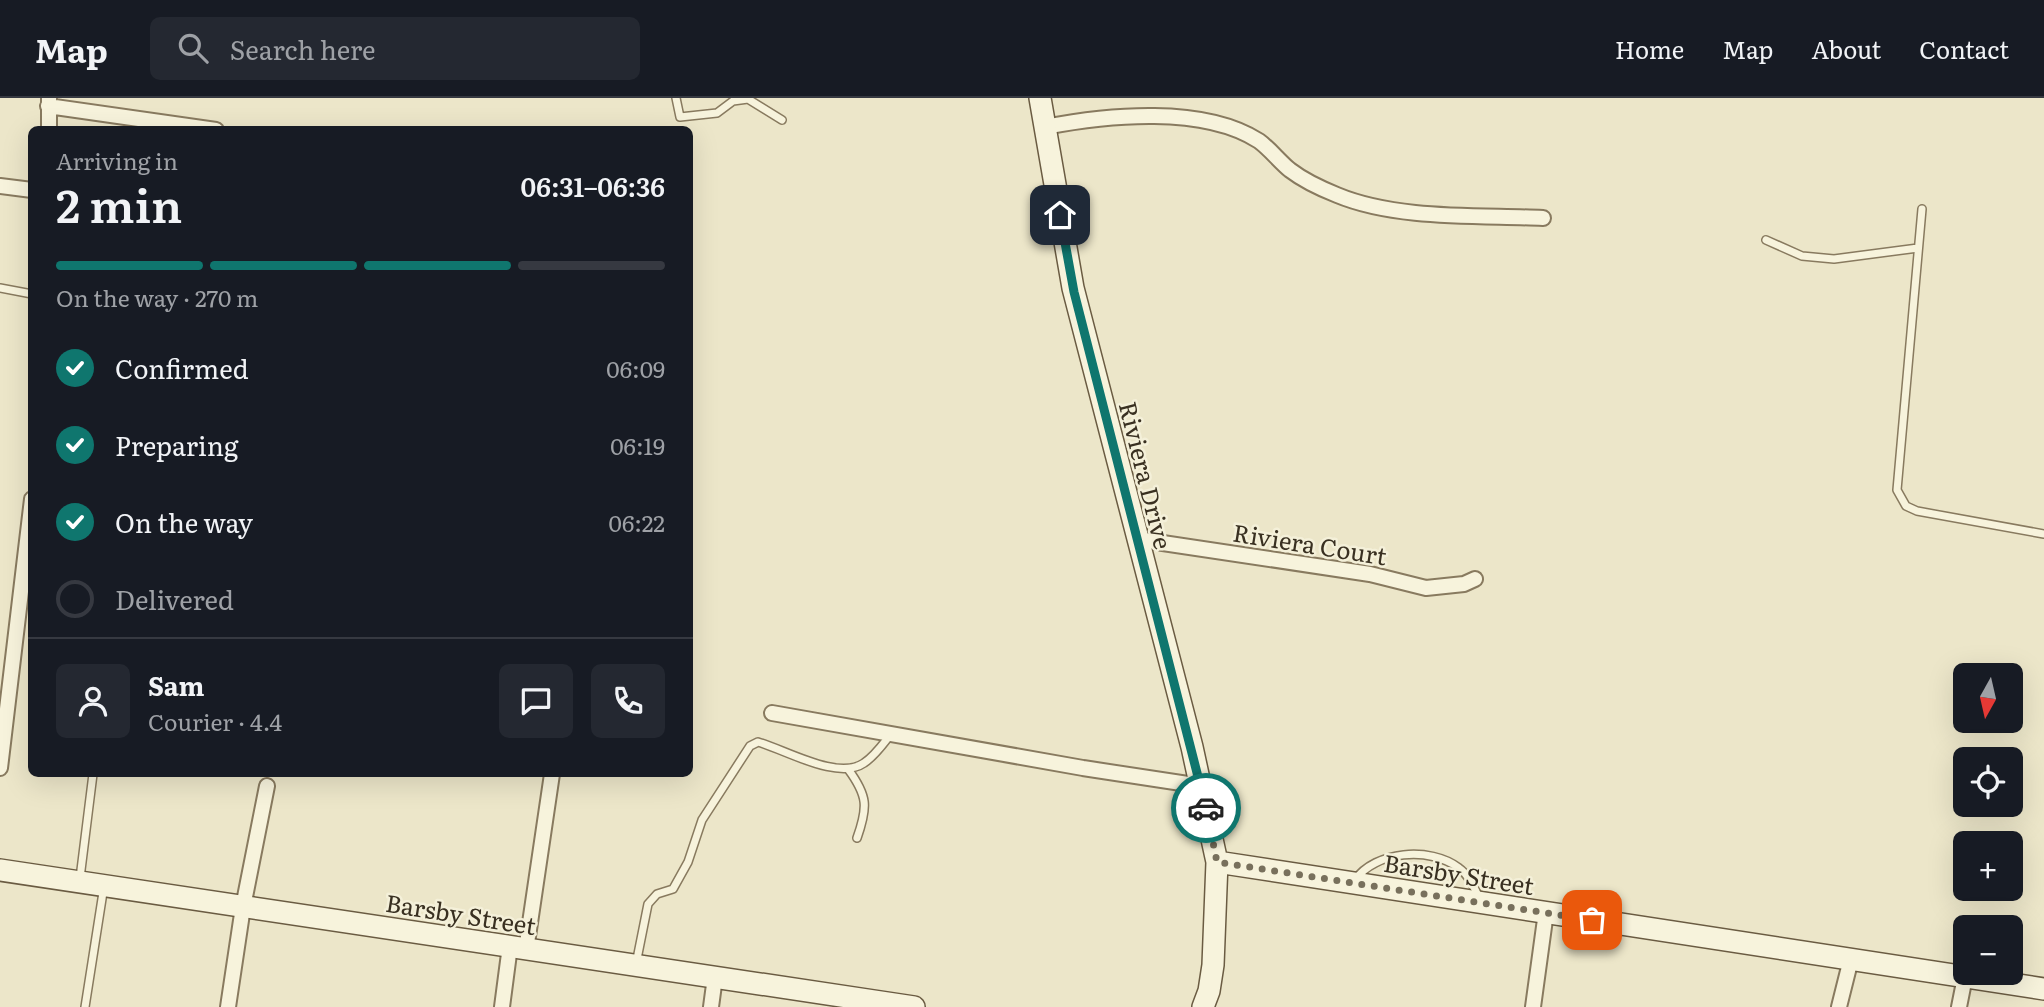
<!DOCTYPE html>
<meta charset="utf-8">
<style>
:root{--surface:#171b24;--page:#242831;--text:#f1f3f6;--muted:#9ea1a6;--line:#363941;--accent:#0f766e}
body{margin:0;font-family:Literata,serif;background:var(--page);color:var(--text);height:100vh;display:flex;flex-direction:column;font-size:26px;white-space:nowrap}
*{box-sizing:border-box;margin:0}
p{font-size:23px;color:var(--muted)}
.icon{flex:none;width:38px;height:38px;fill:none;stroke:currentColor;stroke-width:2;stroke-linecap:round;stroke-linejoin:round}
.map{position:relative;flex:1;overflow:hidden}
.panel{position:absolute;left:28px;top:28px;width:665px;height:651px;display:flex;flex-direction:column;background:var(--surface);border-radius:10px;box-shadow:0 7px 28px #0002}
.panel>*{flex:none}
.needle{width:46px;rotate:188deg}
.controls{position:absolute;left:1953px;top:565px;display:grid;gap:14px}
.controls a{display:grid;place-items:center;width:70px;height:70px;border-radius:10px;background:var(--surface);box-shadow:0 7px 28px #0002;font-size:35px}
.pin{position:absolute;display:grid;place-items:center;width:60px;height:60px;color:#fff;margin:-30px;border-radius:14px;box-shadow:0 4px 10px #0006}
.courier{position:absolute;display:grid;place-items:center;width:70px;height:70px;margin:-35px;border:5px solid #0f766e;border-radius:50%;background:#fff;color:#222;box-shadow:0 2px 9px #0007}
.head em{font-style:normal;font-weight:600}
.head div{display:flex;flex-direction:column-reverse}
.head{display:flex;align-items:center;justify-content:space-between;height:119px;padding:0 28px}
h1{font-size:46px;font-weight:600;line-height:52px}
.bar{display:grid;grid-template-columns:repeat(4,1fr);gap:10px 7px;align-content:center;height:84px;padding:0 28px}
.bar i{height:9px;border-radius:5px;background:var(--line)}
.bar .on{background:var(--accent)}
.bar p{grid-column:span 4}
.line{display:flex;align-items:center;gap:18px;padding:0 28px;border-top:2px solid var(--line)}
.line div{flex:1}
.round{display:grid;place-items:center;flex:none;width:74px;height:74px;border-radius:10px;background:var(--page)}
ol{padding:0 28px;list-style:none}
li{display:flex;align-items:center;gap:21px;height:77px}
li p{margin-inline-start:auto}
li .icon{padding:7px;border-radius:50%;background:var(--accent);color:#fff;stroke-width:4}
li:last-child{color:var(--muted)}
li i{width:38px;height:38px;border:4px solid var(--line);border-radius:50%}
header{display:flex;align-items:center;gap:42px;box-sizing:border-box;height:98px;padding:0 35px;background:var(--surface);border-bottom:2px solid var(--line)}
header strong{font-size:33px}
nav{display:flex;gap:38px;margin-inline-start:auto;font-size:24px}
.search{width:490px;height:63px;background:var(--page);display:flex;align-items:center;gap:18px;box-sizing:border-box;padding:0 24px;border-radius:10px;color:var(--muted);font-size:26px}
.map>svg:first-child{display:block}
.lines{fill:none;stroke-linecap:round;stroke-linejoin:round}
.lane-casing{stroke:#887a5f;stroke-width:10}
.street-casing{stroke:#887a5f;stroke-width:18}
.secondary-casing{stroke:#6a5b42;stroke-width:24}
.lane{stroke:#f7f3dc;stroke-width:7}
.street{stroke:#f7f3dc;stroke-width:14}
.secondary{stroke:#f7f3dc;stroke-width:21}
.done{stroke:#78705c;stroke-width:7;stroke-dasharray:0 12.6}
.route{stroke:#0f766e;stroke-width:9}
.labels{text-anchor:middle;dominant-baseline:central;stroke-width:5;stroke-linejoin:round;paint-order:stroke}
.street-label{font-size:24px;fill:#393021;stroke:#f4f0d9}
</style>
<header>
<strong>Map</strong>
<div class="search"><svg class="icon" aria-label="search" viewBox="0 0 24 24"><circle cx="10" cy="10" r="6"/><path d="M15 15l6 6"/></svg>Search here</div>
<nav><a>Home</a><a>Map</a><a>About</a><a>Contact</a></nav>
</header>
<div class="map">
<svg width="2044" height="909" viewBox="0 0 2044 909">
<rect width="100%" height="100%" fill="#ece6c9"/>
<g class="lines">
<g class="lane-casing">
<path id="lane" d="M676,0L680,19L717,15L733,3L748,1L782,22
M1922,111L1897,392L1906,408L1917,413L2044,436
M1766,142L1802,158L1834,161L1918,150
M0,190L32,196
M848,671C868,698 868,709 857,740
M80,780L93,676
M1355,782C1375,753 1430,748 1459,770C1469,777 1474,790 1480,801
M636,866L648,806L657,796L673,791L688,764L702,722L750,648L758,644C786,652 838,683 864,665C875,658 883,646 891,636
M85,909L104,788"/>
</g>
<g class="street-casing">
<path id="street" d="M48,8L216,32
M1045,29C1107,17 1203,7 1259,43C1270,51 1279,63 1290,72C1303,82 1322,91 1337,97C1397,122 1478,117 1543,120
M49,32V1
M0,88L32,92
M1136,441L1370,476L1426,490L1464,486L1475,481
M772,615L1083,670L1201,688
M0,670L32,401
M526,852L552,676
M228,909L243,809L267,688
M502,909L510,848
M711,909L715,879
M1533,909L1546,814
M1839,909L1851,861
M1959,909L1965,879"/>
</g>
<g class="secondary-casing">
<path id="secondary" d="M1040,0L1073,190L1192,649L1217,764L1213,867L1209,893L1203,909
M1217,764L2044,891
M0,772L914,909"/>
</g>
<use href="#lane" class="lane"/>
<use href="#street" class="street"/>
<use href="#secondary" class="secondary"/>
</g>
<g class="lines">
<path class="done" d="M1206,710L1217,764L1592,822"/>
<path class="route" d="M1060,117L1074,194L1206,710"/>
</g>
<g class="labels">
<g class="street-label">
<text transform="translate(1147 377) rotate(76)">Riviera Drive</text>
<text transform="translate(1310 445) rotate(9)">Riviera Court</text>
<text transform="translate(1459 775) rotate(9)">Barsby Street</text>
<text transform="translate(461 815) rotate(9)">Barsby Street</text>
</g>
</g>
</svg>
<div class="controls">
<a><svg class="needle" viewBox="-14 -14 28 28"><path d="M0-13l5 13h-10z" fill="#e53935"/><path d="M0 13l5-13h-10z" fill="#9ea1a6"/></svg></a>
<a><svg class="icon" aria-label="locate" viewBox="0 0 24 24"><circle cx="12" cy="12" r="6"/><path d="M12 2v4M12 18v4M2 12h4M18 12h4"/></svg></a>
<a>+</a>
<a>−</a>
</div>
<div class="pin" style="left:1592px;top:822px;background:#ea580c"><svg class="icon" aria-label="bag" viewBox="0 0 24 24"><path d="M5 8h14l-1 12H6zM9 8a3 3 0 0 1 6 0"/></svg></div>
<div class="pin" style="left:1060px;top:117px;background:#1f2937"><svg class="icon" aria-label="home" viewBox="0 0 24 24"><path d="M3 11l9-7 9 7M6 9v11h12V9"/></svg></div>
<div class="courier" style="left:1206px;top:710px"><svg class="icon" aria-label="car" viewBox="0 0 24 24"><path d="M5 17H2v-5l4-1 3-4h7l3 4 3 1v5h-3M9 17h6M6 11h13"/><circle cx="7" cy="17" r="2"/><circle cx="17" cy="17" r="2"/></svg></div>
<section class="panel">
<div class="head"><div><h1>2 min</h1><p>Arriving in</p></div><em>06:31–06:36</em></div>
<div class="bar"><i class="on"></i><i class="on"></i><i class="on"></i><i></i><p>On the way · 270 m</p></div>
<ol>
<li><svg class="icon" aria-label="check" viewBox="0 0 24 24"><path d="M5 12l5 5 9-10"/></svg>Confirmed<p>06:09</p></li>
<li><svg class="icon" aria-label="check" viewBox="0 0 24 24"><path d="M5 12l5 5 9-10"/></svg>Preparing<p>06:19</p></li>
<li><svg class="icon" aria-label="check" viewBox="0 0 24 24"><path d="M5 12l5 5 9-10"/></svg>On the way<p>06:22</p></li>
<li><i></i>Delivered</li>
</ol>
<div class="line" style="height:126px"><a class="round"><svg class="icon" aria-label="person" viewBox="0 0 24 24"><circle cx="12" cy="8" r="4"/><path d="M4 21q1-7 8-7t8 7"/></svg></a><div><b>Sam</b><p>Courier · 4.4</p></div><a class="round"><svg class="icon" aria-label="chat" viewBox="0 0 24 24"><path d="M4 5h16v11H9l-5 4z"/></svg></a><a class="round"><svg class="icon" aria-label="phone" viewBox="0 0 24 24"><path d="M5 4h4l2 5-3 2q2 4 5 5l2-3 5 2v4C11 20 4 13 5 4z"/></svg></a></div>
</section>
</div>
